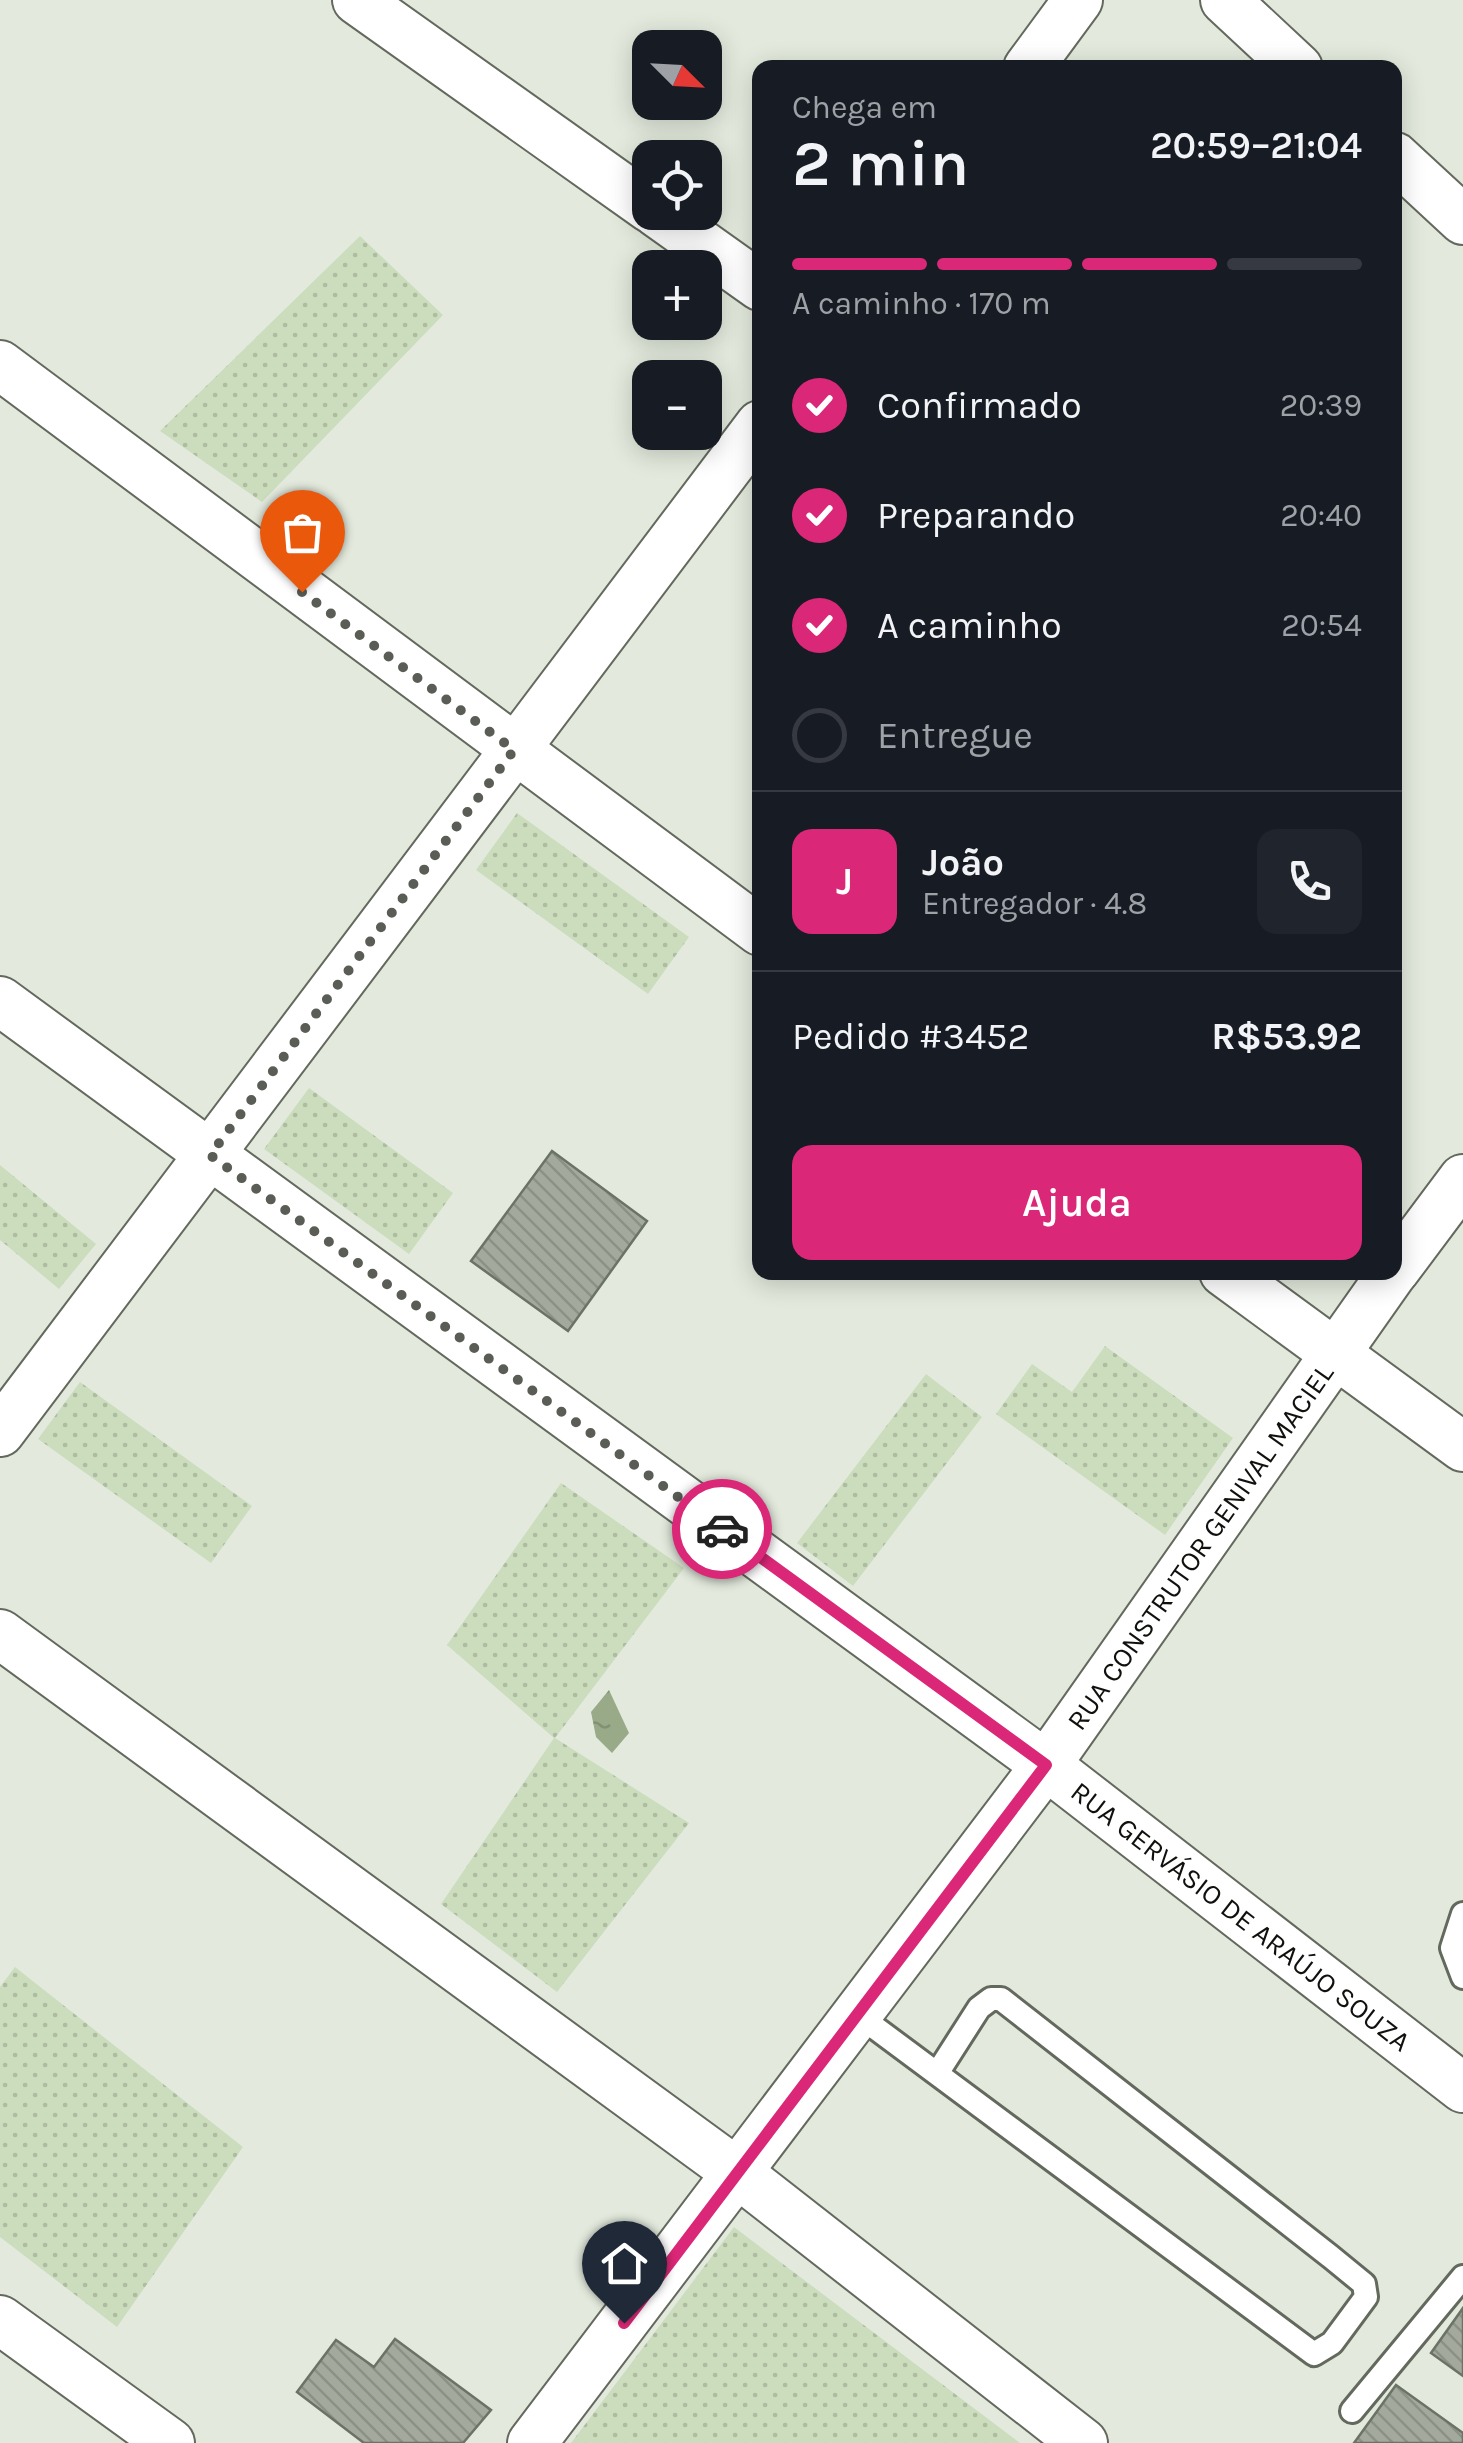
<!DOCTYPE html>
<html lang="pt">
<meta charset="utf-8">
<style>
:root{--surface:#171b24;--page:#20242c;--text:#f1f3f6;--muted:#9ea1a6;--line:#363941;--accent:#db2777}
body{margin:0;font-family:Karla,sans-serif;background:var(--page);color:var(--text);height:100vh;display:flex;flex-direction:column;font-size:38px;white-space:nowrap}
*{box-sizing:border-box;margin:0}
p{font-size:32px;color:var(--muted)}
.icon{flex:none;width:55px;height:55px;fill:none;stroke:currentColor;stroke-width:2;stroke-linecap:round;stroke-linejoin:round}
.map{position:relative;flex:1;overflow:hidden}
.drawer{position:absolute;left:752px;top:60px;width:650px;height:1220px;display:flex;flex-direction:column;background:var(--surface);border-radius:20px;box-shadow:0 5px 25px #0003}
.drawer>*{flex:none}
.needle{width:65px;rotate:114deg}
.controls{position:absolute;left:632px;top:30px;display:grid;gap:20px}
.controls a{display:grid;place-items:center;width:90px;height:90px;border-radius:20px;background:var(--surface);box-shadow:0 5px 25px #0003;font-size:50px}
.pin{position:absolute;display:grid;place-items:center;width:85px;height:85px;color:#fff;margin:-102px -42px;border-radius:50% 50% 50% 0;rotate:-45deg;box-shadow:0 0 10px #0007}
.pin .icon{rotate:45deg}
.courier{position:absolute;display:grid;place-items:center;width:100px;height:100px;margin:-50px;border:8px solid #db2777;border-radius:50%;background:#fff;color:#222;box-shadow:0 2px 12px #0007}
.head em{font-style:normal;font-weight:600}
.head div{display:flex;flex-direction:column-reverse}
.head{display:flex;align-items:center;justify-content:space-between;height:170px;padding:0 40px}
h1{font-size:65px;font-weight:600;line-height:75px}
.bar{display:grid;grid-template-columns:repeat(4,1fr);gap:15px 10px;align-content:center;height:120px;padding:0 40px}
.bar i{height:12px;border-radius:8px;background:var(--line)}
.bar .active{background:var(--accent)}
.bar p{grid-column:span 4}
.line{display:flex;align-items:center;gap:25px;padding:0 40px;border-top:2px solid var(--line)}
.line div{flex:1}
.round{display:grid;place-items:center;flex:none;width:105px;height:105px;border-radius:20px;background:var(--page)}
ol{padding:0 40px;list-style:none}
li{display:flex;align-items:center;gap:30px;height:110px}
li p{margin-inline-start:auto}
li .icon{padding:10px;border-radius:50%;background:var(--accent);color:#fff;stroke-width:4}
li:last-child{color:var(--muted)}
li i{width:55px;height:55px;border:5px solid var(--line);border-radius:50%}
.action{display:flex;gap:20px;margin-top:auto;padding:20px 40px}
.action a{flex:1;height:115px;border-radius:20px;background:var(--accent);color:#fff;font-size:40px;font-weight:600;line-height:115px;text-align:center}
.map>svg:first-child{display:block}
.grass{fill:url(#grass-dots)}
.water{fill:url(#water-ripples)}
.building{fill:url(#building-back-hatch);stroke:#6b7266;stroke-width:2.5}
.lines{fill:none;stroke-linecap:round;stroke-linejoin:round}
.lane-casing{stroke:#63695d;stroke-width:28}
.street-casing{stroke:#63695d;stroke-width:52}
.lane{stroke:#fff;stroke-width:22}
.street{stroke:#fff;stroke-width:48}
.done{stroke:#595d55;stroke-width:10;stroke-dasharray:0 18}
.route{stroke:#db2777;stroke-width:12}
.labels{text-anchor:middle;dominant-baseline:central;stroke-width:8;stroke-linejoin:round;paint-order:stroke}
.street-label{font-size:28px;fill:#0e110c;stroke:#f0f8ea}
</style>
<div class="map">
<svg width="1463" height="2443" viewBox="0 0 1463 2443">
<defs>
<pattern id="grass-dots" width="8" height="8" patternUnits="userSpaceOnUse" patternTransform="scale(2.5)"><rect width="8" height="8" fill="#ccddbd"/><path d="M2 2h.1M6 6h.1" fill="none" stroke="#aebda1" stroke-width="1.8" stroke-linecap="round"/></pattern>
<pattern id="water-ripples" width="26" height="14" patternUnits="userSpaceOnUse" patternTransform="scale(2.5)"><rect width="26" height="14" fill="#98aa88"/><path d="M2 4q2-2 4 0t4 0M15 11q2-2 4 0t4 0" fill="none" stroke="#829174"/></pattern>
<pattern id="building-back-hatch" width="6" height="6" patternUnits="userSpaceOnUse" patternTransform="scale(2.5)"><rect width="6" height="6" fill="#a3aa9d"/><path d="M-1 5l2 2M0 0l6 6M5-1l2 2" fill="none" stroke="#8b9186"/></pattern>
</defs>
<rect width="100%" height="100%" fill="#e3eadd"/>
<path class="grass" d="M360,236L443,315L262,502L160,431Z
M517,813L689,937L648,994L476,870Z
M309,1088L453,1193L409,1254L264,1149Z
M0,1165L96,1244L59,1289L0,1240Z
M1105,1346L1233,1438L1165,1535L996,1414L1032,1364L1072,1392Z
M926,1374L982,1417L853,1586L797,1543Z
M80,1382L252,1506L211,1563L38,1439Z
M561,1483L684,1568L555,1738L689,1823L557,1992L441,1904L554,1738L447,1645Z
M15,1967L243,2147L117,2327L0,2237V1987Z
M734,2227L1020,2443H571Z"/>
<path class="water" d="M609,1690L629,1733L612,1753L596,1737L591,1712Z"/>
<path class="building" d="M552,1151L647,1221L568,1331L471,1261Z
M1463,2308V2376L1431,2353Z
M395,2339L491,2410L463,2443H364L297,2392L336,2340L374,2367Z
M1396,2385L1463,2433V2443H1354Z"/>
<g class="lines">
<g class="lane-casing">
<path id="lane" d="M1463,1914L1452,1948L1463,1977
M858,2015L1314,2354L1332,2343L1366,2297L1364,2284L1331,2257L1001,1999H991L979,2008L938,2072
M1352,2411L1463,2277"/>
</g>
<g class="street-casing">
<g id="street">
<path d="M357,0L650,208"/>
<path d="M1225,0L1298,68"/>
<path d="M1028,68L1078,0"/>
<path d="M1395,157L1463,220"/>
<path d="M656,212L760,286"/>
<path d="M0,365L760,931"/>
<path id="s1" d="M0,1001L1046,1765L1463,2088"/>
<path d="M1395,1270L1463,1179"/>
<path d="M1224,1272L1463,1447"/>
<path d="M0,1432L760,425"/>
<path d="M0,1634L739,2174L1083,2443"/>
<path d="M0,2320L170,2443"/>
<path id="s2" d="M532,2443L1046,1765L1393,1272"/>
</g>
</g>
<use href="#lane" class="lane"/>
<use href="#street" class="street"/>
</g>
<g class="lines">
<path class="done" d="M302,592L514,750L210,1155L722,1529"/>
<path class="route" d="M624,2323L1046,1765L722,1529"/>
</g>
<g class="labels">
<g class="street-label">
<text stroke="none"><textPath href="#s2" startOffset="1118">RUA CONSTRUTOR GENIVAL MACIEL</textPath></text>
<text stroke="none"><textPath href="#s1" startOffset="1542">RUA GERVÁSIO DE ARAÚJO SOUZA</textPath></text>
</g>
</g>
</svg>
<div class="controls">
<a><svg class="needle" viewBox="-14 -14 28 28"><path d="M0-13l5 13h-10z" fill="#e53935"/><path d="M0 13l5-13h-10z" fill="#9ea1a6"/></svg></a>
<a><svg class="icon" aria-label="locate" viewBox="0 0 24 24"><circle cx="12" cy="12" r="6"/><path d="M12 2v4M12 18v4M2 12h4M18 12h4"/></svg></a>
<a>+</a>
<a>−</a>
</div>
<div class="pin" style="left:302px;top:592px;background:#ea580c"><svg class="icon" aria-label="bag" viewBox="0 0 24 24"><path d="M5 8h14l-1 12H6zM9 8a3 3 0 0 1 6 0"/></svg></div>
<div class="pin" style="left:624px;top:2323px;background:#1f2937"><svg class="icon" aria-label="home" viewBox="0 0 24 24"><path d="M3 11l9-7 9 7M6 9v11h12V9"/></svg></div>
<div class="courier" style="left:722px;top:1529px"><svg class="icon" aria-label="car" viewBox="0 0 24 24"><path d="M5 17H2v-5l4-1 3-4h7l3 4 3 1v5h-3M9 17h6M6 11h13"/><circle cx="7" cy="17" r="2"/><circle cx="17" cy="17" r="2"/></svg></div>
<section class="drawer">
<div class="head"><div><h1>2 min</h1><p>Chega em</p></div><em>20:59–21:04</em></div>
<div class="bar"><i class="active"></i><i class="active"></i><i class="active"></i><i></i><p>A caminho · 170 m</p></div>
<ol>
<li><svg class="icon" aria-label="check" viewBox="0 0 24 24"><path d="M5 12l5 5 9-10"/></svg>Confirmado<p>20:39</p></li>
<li><svg class="icon" aria-label="check" viewBox="0 0 24 24"><path d="M5 12l5 5 9-10"/></svg>Preparando<p>20:40</p></li>
<li><svg class="icon" aria-label="check" viewBox="0 0 24 24"><path d="M5 12l5 5 9-10"/></svg>A caminho<p>20:54</p></li>
<li><i></i>Entregue</li>
</ol>
<div class="line" style="height:180px"><b class="round" style="background:var(--accent);color:#fff">J</b><div><b>João</b><p>Entregador · 4.8</p></div><a class="round"><svg class="icon" aria-label="phone" viewBox="0 0 24 24"><path d="M5 4h4l2 5-3 2q2 4 5 5l2-3 5 2v4C11 20 4 13 5 4z"/></svg></a></div>
<div class="line" style="height:130px"><div>Pedido #3452</div><b>R$53.92</b></div>
<div class="action"><a>Ajuda</a></div>
</section>
</div>
